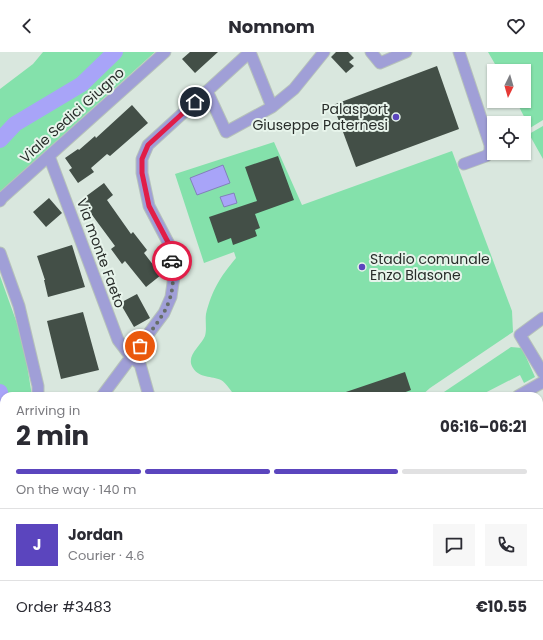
<!DOCTYPE html>
<meta charset="utf-8">
<style>
:root{--surface:#fff;--page:#f7f7f7;--text:#2b2b33;--muted:#7c7c81;--line:#e1e1e2;--accent:#5b45be}
body{margin:0;font-family:Poppins,sans-serif;background:var(--page);color:var(--text);height:100vh;display:flex;flex-direction:column;font-size:15px;white-space:nowrap}
*{box-sizing:border-box;margin:0}
p{font-size:13px;color:var(--muted)}
.icon{flex:none;width:22px;height:22px;fill:none;stroke:currentColor;stroke-width:2;stroke-linecap:round;stroke-linejoin:round}
.map{position:relative;flex:1;overflow:hidden}
.details{position:absolute;left:0px;top:340px;width:543px;height:248px;display:flex;flex-direction:column;background:var(--surface);border-radius:12px 12px 0 0;box-shadow:0 1px 3px #0004}
.details>*{flex:none}
.needle{width:26px;rotate:185deg}
.fabs{position:absolute;left:487px;top:12px;display:grid;gap:8px}
.fabs a{display:grid;place-items:center;width:44px;height:44px;border-radius:0px;background:var(--surface);box-shadow:0 1px 3px #0004;font-size:20px}
.pin{position:absolute;display:grid;place-items:center;width:34px;height:34px;color:#fff;margin:-17px;border:2px solid #fff;border-radius:50%;box-shadow:0 1px 4px #0007}
.courier{position:absolute;display:grid;place-items:center;width:40px;height:40px;margin:-20px;border:3px solid #e11d48;border-radius:50%;background:#fff;color:#222;box-shadow:0 1px 5px #0007}
.head em{font-style:normal;font-weight:700}
.head div{display:flex;flex-direction:column-reverse}
.head{display:flex;align-items:center;justify-content:space-between;height:68px;padding:0 16px}
h1{font-size:26px;font-weight:700;line-height:30px}
.bar{display:grid;grid-template-columns:repeat(4,1fr);gap:6px 4px;align-content:center;height:48px;padding:0 16px}
.bar i{height:5px;border-radius:3px;background:var(--line)}
.bar .selected{background:var(--accent)}
.bar p{grid-column:span 4}
.line{display:flex;align-items:center;gap:10px;padding:0 16px;border-top:1px solid var(--line)}
.line div{flex:1}
.round{display:grid;place-items:center;flex:none;width:42px;height:42px;border-radius:0px;background:var(--page)}
header{display:flex;justify-content:space-between;align-items:center;height:52px;padding:0 16px;background:var(--surface);font-size:18px;font-weight:700}
.map>svg:first-child{display:block}
.green{fill:#84e1ab}
.water{fill:#a8a4f8;stroke:#8280ba}
.lines{fill:none;stroke-linecap:round;stroke-linejoin:round}
.river{stroke:#a8a4f8;stroke-width:16}
.building{fill:#434f47}
.minor-casing{stroke:#b6c2ba;stroke-width:13}
.minor{stroke:#a09fd7;stroke-width:11}
.done{stroke:#666e69;stroke-width:4;stroke-dasharray:0 7.2}
.route{stroke:#e11d48;stroke-width:5}
.poi-dot{fill:#5b45be;stroke:#e7f4eb;stroke-width:1.5}
.labels{text-anchor:middle;dominant-baseline:central;stroke-width:4;stroke-linejoin:round;paint-order:stroke}
.poi-label{font-size:14px;fill:#282d2a;stroke:#e7f4eb;text-anchor:end}
.street-label{font-size:14px;fill:#282d2a;stroke:#e7f4eb}
</style>
<header><svg class="icon" aria-label="back" viewBox="0 0 24 24"><path d="M15 5l-7 7 7 7"/></svg>Nomnom<svg class="icon" aria-label="heart" viewBox="0 0 24 24"><path d="M12 20l-8-8c-3-5 5-10 8-4 3-6 11-1 8 4z"/></svg></header>
<div class="map">
<svg width="543" height="588" viewBox="0 0 543 588">
<rect width="100%" height="100%" fill="#d9e7de"/>
<path class="green" d="M43,0H155L84,64L0,143V37L33,12Z
M488,0H543V68L530,76L516,49H524V19H499Z
M543,74V107L529,82Z
M274,90L302,153L452,99L512,259L513,280L430,336L421,344H235C231,339 226,331 221,328C212,324 199,326 193,316C185,304 201,294 205,284C207,277 205,269 206,262C212,238 220,225 236,206L234,200L204,211L175,122Z
M0,224L23,288L32,344H4V525L0,538Z
M511,295L522,296L535,325L524,331L520,323L479,344H438Z"/>
<path class="water" d="M223,113L230,131L197,143L190,126Z
M234,141L237,151L224,155L220,145Z"/>
<g class="lines">
<path class="river" d="M0,88L15,72L82,32L115,0
M0,340L4,387
M0,444L4,390"/>
</g>
<path class="building" d="M190,0H218L195,21L182,7Z
M336,0H348L354,6L349,10L354,14L346,21L331,5Z
M437,14L459,77L356,115L333,53Z
M132,53L148,71L110,104L107,102L91,116L94,120L78,131L69,118L72,116L65,106L78,97L79,98L95,84L96,86Z
M278,104L294,148L255,162L260,176L255,178L257,184L233,193L231,186L218,191L209,165L257,149L245,115Z
M104,131L113,143L107,148L131,182L133,180L147,198L144,201L161,223L146,235L125,209L122,212L111,197L115,194L81,148Z
M49,146L62,161L46,175L33,160Z
M72,193L85,235L48,245L44,228H45L37,204Z
M137,242L150,266L134,275L120,251Z
M83,260L99,318L61,327L47,269Z
M405,320L411,338L395,344H337V343Z"/>
<g class="lines">
<g class="minor-casing">
<path id="minor" d="M250,0L272,55
M371,0L380,11L406,0
M459,0L490,93V100L486,104L464,112
M207,39L226,80L272,55L294,37L324,0
M49,104L118,288L131,305L140,312L149,344
M0,149L2,146L165,0
M0,201L19,254L38,334V344
M543,266L520,283L543,321
M102,344L164,261L171,245L174,224L170,194L149,154L142,121V107L148,93L250,0
M518,344L543,330
M539,446L543,444
M539,557L543,555
M0,584L4,571
M26,588L33,584
M221,588L228,584
M479,588L487,584"/>
</g>
<use href="#minor" class="minor"/>
</g>
<g class="lines">
<path class="done" d="M140,294C163,263 177,250 172,209"/>
<path class="route" d="M172,209L170,194L149,154L142,121V107L148,93L195,50"/>
</g>
<g class="poi-dot">
<circle cx="396" cy="65" r="4"/>
<circle cx="362" cy="215" r="4"/>
</g>
<g class="labels">
<g class="poi-label">
<text x="388" y="57">Palasport<tspan x="388" dy="16">Giuseppe Paternesi</tspan></text>
<text x="370" y="207" text-anchor="start">Stadio comunale<tspan x="370" dy="16">Enzo Blasone</tspan></text>
</g>
<g class="street-label">
<text transform="translate(72 63) rotate(-42)">Viale Sedici Giugno</text>
<text transform="translate(101 201) rotate(70)">Via monte Faeto</text>
</g>
</g>
</svg>
<div class="fabs">
<a><svg class="needle" viewBox="-14 -14 28 28"><path d="M0-13l5 13h-10z" fill="#e53935"/><path d="M0 13l5-13h-10z" fill="#7c7c81"/></svg></a>
<a><svg class="icon" aria-label="locate" viewBox="0 0 24 24"><circle cx="12" cy="12" r="6"/><path d="M12 2v4M12 18v4M2 12h4M18 12h4"/></svg></a>
</div>
<div class="pin" style="left:140px;top:294px;background:#ea580c"><svg class="icon" aria-label="bag" viewBox="0 0 24 24"><path d="M5 8h14l-1 12H6zM9 8a3 3 0 0 1 6 0"/></svg></div>
<div class="pin" style="left:195px;top:50px;background:#1f2937"><svg class="icon" aria-label="home" viewBox="0 0 24 24"><path d="M3 11l9-7 9 7M6 9v11h12V9"/></svg></div>
<div class="courier" style="left:172px;top:209px"><svg class="icon" aria-label="car" viewBox="0 0 24 24"><path d="M5 17H2v-5l4-1 3-4h7l3 4 3 1v5h-3M9 17h6M6 11h13"/><circle cx="7" cy="17" r="2"/><circle cx="17" cy="17" r="2"/></svg></div>
<section class="details">
<div class="head"><div><h1>2 min</h1><p>Arriving in</p></div><em>06:16–06:21</em></div>
<div class="bar"><i class="selected"></i><i class="selected"></i><i class="selected"></i><i></i><p>On the way · 140 m</p></div>
<div class="line" style="height:72px"><b class="round" style="background:var(--accent);color:#fff">J</b><div><b>Jordan</b><p>Courier · 4.6</p></div><a class="round"><svg class="icon" aria-label="chat" viewBox="0 0 24 24"><path d="M4 5h16v11H9l-5 4z"/></svg></a><a class="round"><svg class="icon" aria-label="phone" viewBox="0 0 24 24"><path d="M5 4h4l2 5-3 2q2 4 5 5l2-3 5 2v4C11 20 4 13 5 4z"/></svg></a></div>
<div class="line" style="height:52px"><div>Order #3483</div><b>€10.55</b></div>
</section>
</div>
